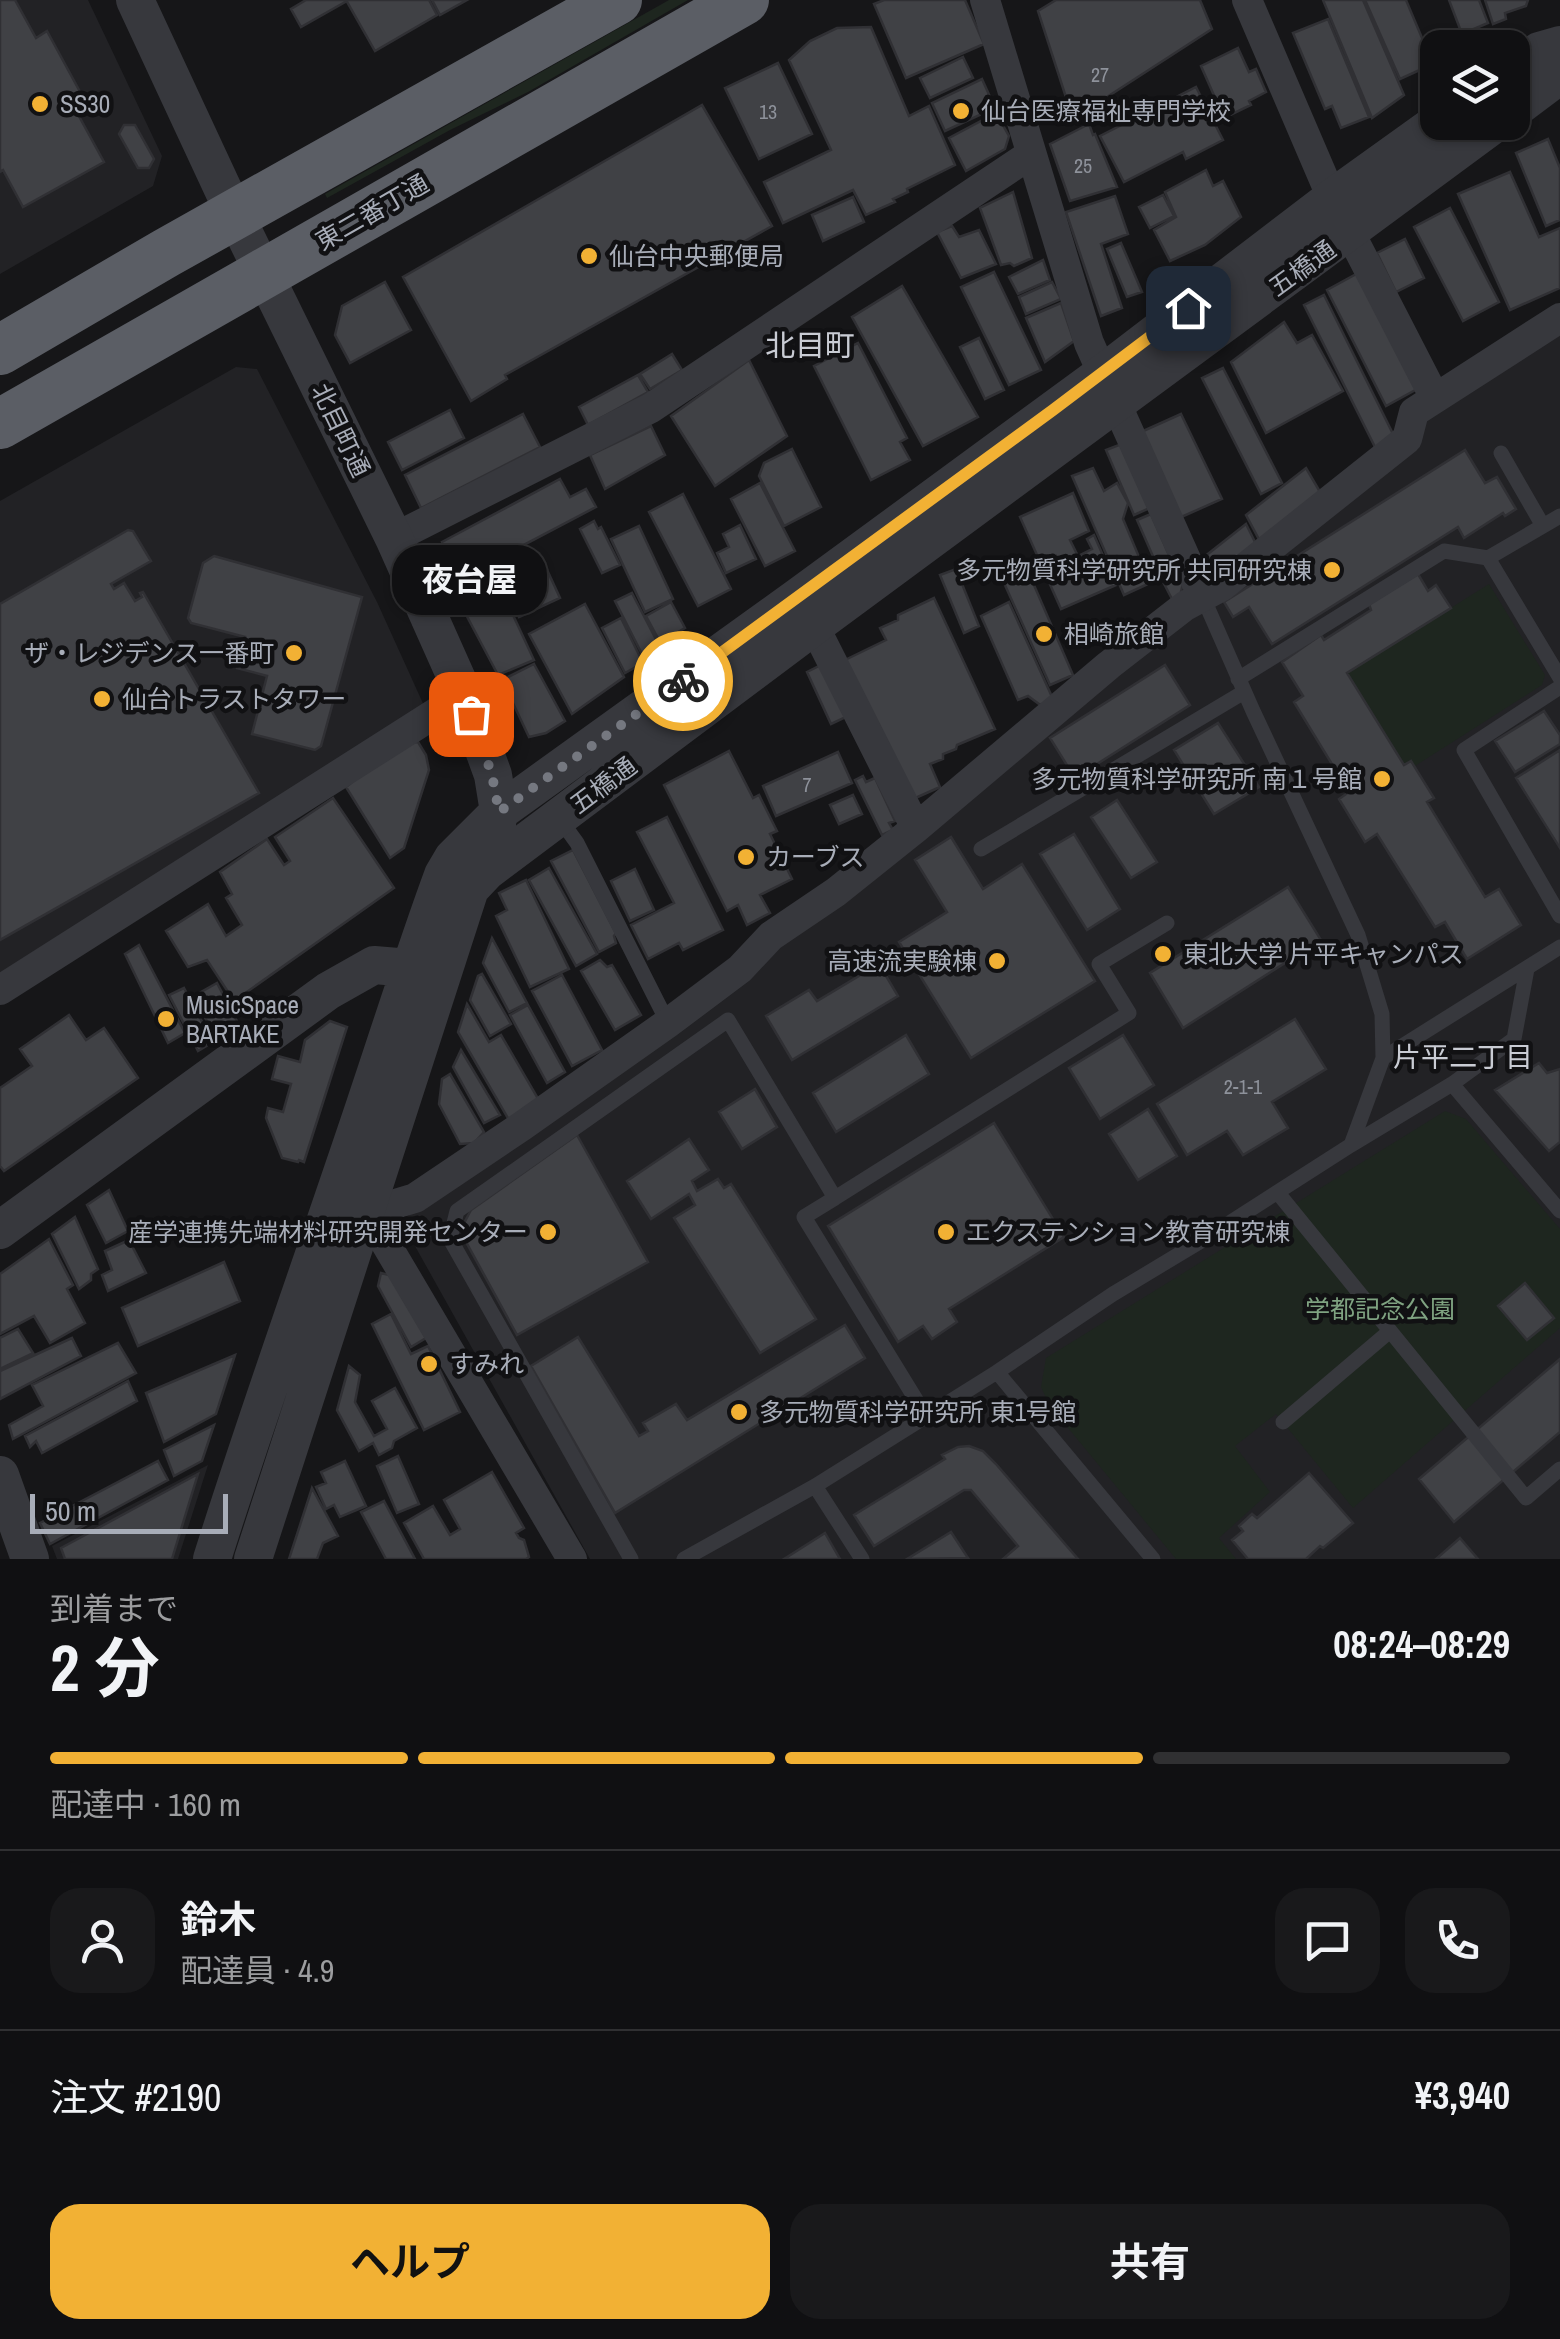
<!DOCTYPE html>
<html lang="ja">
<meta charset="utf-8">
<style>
:root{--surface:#101012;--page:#19191b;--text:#f1f3f6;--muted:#9c9d9f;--line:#303032;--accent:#f2b134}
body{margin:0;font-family:"Archivo Narrow","Noto Sans JP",sans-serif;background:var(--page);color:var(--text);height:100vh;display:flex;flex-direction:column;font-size:38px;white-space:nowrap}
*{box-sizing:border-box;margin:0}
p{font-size:32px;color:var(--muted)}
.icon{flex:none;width:55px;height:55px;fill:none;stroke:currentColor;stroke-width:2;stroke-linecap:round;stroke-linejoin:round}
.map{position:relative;height:1559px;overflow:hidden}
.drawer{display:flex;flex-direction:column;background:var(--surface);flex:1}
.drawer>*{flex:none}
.buttons{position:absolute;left:1420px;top:30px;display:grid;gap:20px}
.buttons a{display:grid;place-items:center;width:110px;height:110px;border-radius:20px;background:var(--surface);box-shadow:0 2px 8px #0004,0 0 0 2px var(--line);font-size:50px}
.scale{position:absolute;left:30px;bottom:25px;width:198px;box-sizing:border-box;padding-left:10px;border:5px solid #a8adb8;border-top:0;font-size:28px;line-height:35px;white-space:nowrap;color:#a8adb8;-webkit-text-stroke:8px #111113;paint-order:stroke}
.pin{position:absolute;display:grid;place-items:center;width:85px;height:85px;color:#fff;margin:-42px;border-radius:20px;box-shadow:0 5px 15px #0006}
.courier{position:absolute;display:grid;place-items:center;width:100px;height:100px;margin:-50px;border:8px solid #f2b134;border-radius:50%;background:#fff;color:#222;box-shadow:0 2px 12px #0007}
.bubble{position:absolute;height:70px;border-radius:30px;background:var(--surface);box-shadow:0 2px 8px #0004,0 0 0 2px var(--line);font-size:32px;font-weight:700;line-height:70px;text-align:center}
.head em{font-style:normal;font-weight:700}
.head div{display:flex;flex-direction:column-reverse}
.head{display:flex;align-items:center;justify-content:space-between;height:170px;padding:0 50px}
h1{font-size:65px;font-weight:700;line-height:75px}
.bar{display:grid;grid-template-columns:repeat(4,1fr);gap:15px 10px;align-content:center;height:120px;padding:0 50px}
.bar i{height:12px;border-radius:8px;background:var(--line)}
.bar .on{background:var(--accent)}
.bar p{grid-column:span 4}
.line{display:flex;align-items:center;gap:25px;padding:0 50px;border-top:2px solid var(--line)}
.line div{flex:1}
.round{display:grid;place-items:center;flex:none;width:105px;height:105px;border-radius:30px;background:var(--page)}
.primary-button{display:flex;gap:20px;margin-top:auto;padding:20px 50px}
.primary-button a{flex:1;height:115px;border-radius:30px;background:var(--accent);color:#111;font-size:40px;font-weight:700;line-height:115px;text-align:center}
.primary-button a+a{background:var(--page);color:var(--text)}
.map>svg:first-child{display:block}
.built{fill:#222225}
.green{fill:#1e261f}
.building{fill:#404145;stroke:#303034;stroke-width:2.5}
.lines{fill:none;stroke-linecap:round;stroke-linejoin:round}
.service{stroke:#37383d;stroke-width:15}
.minor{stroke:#37383d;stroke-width:30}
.tertiary{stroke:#37383d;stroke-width:38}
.trunk{stroke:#5b5e65;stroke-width:50}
.done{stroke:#757880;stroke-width:10;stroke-dasharray:0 18}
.route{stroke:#f2b134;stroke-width:12}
.poi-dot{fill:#f2b134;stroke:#111113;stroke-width:4}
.labels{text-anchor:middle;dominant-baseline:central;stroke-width:9;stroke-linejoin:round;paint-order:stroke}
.number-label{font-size:20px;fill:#8e929b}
.poi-label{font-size:25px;fill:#a8adb8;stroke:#111113;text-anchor:start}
.street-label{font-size:25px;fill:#a8adb8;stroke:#111113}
.park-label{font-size:25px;fill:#7fa381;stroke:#111113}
.neighbourhood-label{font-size:28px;fill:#c9ccd4;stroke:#111113}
.quarter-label{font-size:30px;fill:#c9ccd4;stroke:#111113}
</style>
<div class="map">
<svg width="1560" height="1559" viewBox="0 0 1560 1559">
<rect width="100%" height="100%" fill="#161618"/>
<path class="built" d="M0,0H88L162,156L153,186L0,274Z
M1560,328V1559H590L401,1221L711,1002L1421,416Z
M236,367L257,369L377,602L426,710L0,981V501Z
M208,1465L178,1559H57L52,1546Z"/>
<path class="green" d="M669,0H688L528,92L450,130L327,198L325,194Z
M1489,584L1545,675L1542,685L1415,766L1411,761L1404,765L1347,673Z
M1445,1111L1466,1119L1560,1229V1328L1353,1508L1276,1414L1235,1446L1270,1492L1219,1538L1236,1559H1176L1050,1406L1041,1387L1046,1358Z"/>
<path class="building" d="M0,0H15L36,38L47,31L85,101L74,107L104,162L23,207L3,170L0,172Z
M306,0H346L347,1L301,27L291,9Z
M346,0H429L437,15L375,51Z
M432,0H467L440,15Z
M884,0H965L984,44L906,78L874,4Z
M1056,0H1200L1212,29L1073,119L1038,11Z
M1323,0H1363L1404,95L1372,118Z
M1365,0H1406L1433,64L1400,79Z
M1449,0H1479L1488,23L1462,34Z
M1485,0H1528L1526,6L1505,13L1506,19L1493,24Z
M1328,19L1369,117L1341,128L1332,106L1325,109L1293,33Z
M871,27L909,116L929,106L955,165L907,189L908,192L893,199L895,202L866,215L853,190L783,223L764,182L831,150L789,60L810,41L837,28Z
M1238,48L1249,72L1256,69L1266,92L1249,101L1251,105L1224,118L1201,66Z
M963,57L973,78L930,98L920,78Z
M778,63L812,134L759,159L725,88Z
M982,79L995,108L945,131L932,103Z
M1196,87L1223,140L1186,159L1183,152L1124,182L1100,136Z
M702,105L772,226L505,375L507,379L471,401L403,277Z
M996,113L1009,136L1005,149L966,171L949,138Z
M1089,124L1093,135L1095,134L1117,187L1070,201L1050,144Z
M124,125H135L154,159L149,168H138L119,134Z
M1548,139L1560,168V220L1546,226L1516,153Z
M1206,170L1213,186L1223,181L1241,217L1205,245L1170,261L1154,230L1176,217L1165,192Z
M1510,172L1539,237L1560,228V288L1510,310L1458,194Z
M1013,192L1032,258L1014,266L1010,263L1001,265L980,208Z
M1163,195L1174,216L1150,228L1139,207Z
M1115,196L1128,234L1101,244L1122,308L1101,316L1066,212Z
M853,197L864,222L823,241L812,215Z
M1450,208L1499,302L1463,321L1414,227Z
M952,226L959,237L979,230L996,264L961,278L937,232Z
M1405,239L1424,278L1396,292L1377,253Z
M1121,243L1142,292L1127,297L1107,249Z
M1043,260L1050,280L1018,294L1009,277Z
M994,272L1041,370L1009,385L961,287Z
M1360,272L1419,388L1386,406L1327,290Z
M385,282L411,330L350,363L335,335L342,306Z
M1052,282L1061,299L1026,314L1019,297Z
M902,286L978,417L923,446L852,317Z
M1324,295L1396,440L1376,449L1304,305Z
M1061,303L1074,341L1045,362L1026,318Z
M1284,322L1297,343L1312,335L1343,391L1266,433L1231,362Z
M979,338L1004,390L985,399L960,347Z
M858,343L907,438L900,442L910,460L871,480L814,366Z
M672,354L682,370L650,389L640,374Z
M749,360L787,436L715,486L671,416Z
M1223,368L1282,483L1261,494L1202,378Z
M638,375L648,392L588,425L579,407Z
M450,410L464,438L402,470L388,442Z
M523,414L540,447L421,508L405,475Z
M1181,414L1222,499L1179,518L1141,432Z
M651,426L665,455L605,489L590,455Z
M1124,443L1152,507L1134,515L1106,450Z
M792,449L821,507L784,526L759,476L764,463Z
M1465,450L1485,483L1497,477L1516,509L1505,516L1503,513L1464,538L1458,527L1272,644L1249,607L1233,617L1224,602Z
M1093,468L1104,491L1117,483L1128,503L1123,519L1150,583L1124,595L1072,476Z
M1306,468L1323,497L1262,545L1246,515Z
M560,479L570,497L586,489L596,507L459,579L442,542Z
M760,483L795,551L765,566L731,499Z
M1073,493L1089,531L1070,540L1078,556L1092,549L1087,539L1094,535L1116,585L1061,609L1044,571L1059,565L1056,556L1041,564L1020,517Z
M683,494L731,589L698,606L649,512Z
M1151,514L1173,564L1159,570L1137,520Z
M594,521L598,529L601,527L620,565L602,573L580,529Z
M1246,524L1257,546L1220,577L1204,574L1199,561Z
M740,525L756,559L726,573L717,553L729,547L723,534Z
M639,526L673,599L645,612L611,539Z
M128,530L133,531L151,561L111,584L114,589L124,583L135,601L142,597L140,593L143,592L259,793L0,940V604Z
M214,556L362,597L321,746L315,750L252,734L267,676L237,668L245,637L191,623L188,618L203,563Z
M543,561L560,598L519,617L503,581Z
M1024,562L1073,675L1050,685L1000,574Z
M1176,566L1184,579L1180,596L1173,601L1159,574Z
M956,569L979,626L964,633L940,575Z
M1418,574L1428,591L1436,585L1451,608L1347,673L1404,765L1411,761L1434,798L1427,802L1485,897L1499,889L1521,925L1467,959L1445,922L1435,927L1377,834L1365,842L1339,799L1349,792L1294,702L1303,696L1282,662L1321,635L1324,640L1371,610L1369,604Z
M500,587L534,660L498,675L462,607Z
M632,593L662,651L645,660L615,601Z
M934,598L995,729L957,745L956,749L943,754V759L930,764L940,787L911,800L845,660L886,640L880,628L898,620V615Z
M671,602L685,628L660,642L646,616Z
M1009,602L1053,699L1047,705L1039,704L1028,696L1018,700L981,616Z
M585,604L624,677L572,714L529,634Z
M621,618L643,663L625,673L602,628Z
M534,664L565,721L546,733L529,737L502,680Z
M821,665L846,717L831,724L807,672Z
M1165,665L1190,705L1075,778L1050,738Z
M1544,711L1560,735V744L1515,772L1495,741Z
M1218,723L1259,787L1214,814L1174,750Z
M418,742L426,755L429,770L404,848L390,858L346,787L400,743Z
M1560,750V848L1516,778Z
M729,751L753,798L759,795L777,831L770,834L792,879L760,895L770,913L747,925L738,905L727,911L664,785Z
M838,752L852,783L776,816L763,786Z
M863,776L866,782L875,778L895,821L889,823L893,830L882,835L855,780Z
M853,795L862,814L839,824L830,805Z
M333,798L394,888L234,1001L207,960L188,967L166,931L208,904L226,936L242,925L226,898L232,894L220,872L267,839L284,865L290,861L275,837Z
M1117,800L1157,862L1131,878L1091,817Z
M667,817L723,930L683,950L679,943L648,959L631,925L674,903L637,832Z
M1074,834L1120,909L1087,930L1040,854Z
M951,837L983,889L1022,864L1095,981L971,1058L899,942L947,912L915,860Z
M573,850L616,933L614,936L616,943L599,952L551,861Z
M549,868L597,954L576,966L529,880Z
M635,869L654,910L630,921L611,881Z
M526,880L569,969L530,987L496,916L507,910L499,893Z
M1288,887L1321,940L1183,1028L1150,973Z
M492,938L527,1003L509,1012L483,963Z
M139,945L185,1033L168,1043L125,954Z
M600,960L607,967L612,965L641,1015L615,1030L581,971Z
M879,964L898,996L792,1060L766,1016L809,990L817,1001Z
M482,974L511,1024L490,1036L470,1000L478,976Z
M562,975L602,1050L572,1066L532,991Z
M217,983L238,1023L214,1035L194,996Z
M184,988L213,1042L198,1051L169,995Z
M467,1004L489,1042L501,1035L540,1102L509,1120L458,1032Z
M528,1005L565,1072L547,1083L510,1015Z
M69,1015L86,1040L104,1028L138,1078L4,1171L0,1166V1088L32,1066L20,1049Z
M1295,1019L1326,1069L1272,1102L1288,1128L1243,1155L1227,1131L1187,1155L1157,1104Z
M330,1021L347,1027L304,1162L299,1160L298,1162L282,1158L266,1118L268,1108L283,1112L291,1084L272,1079L278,1056L300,1062L305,1040Z
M906,1035L929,1074L836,1132L813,1093Z
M1123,1035L1154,1085L1100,1119L1069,1068Z
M461,1050L500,1115L484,1123L453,1067Z
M1539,1063L1547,1073L1560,1069V1142L1549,1151L1495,1090Z
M450,1074L484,1132L474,1143L460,1144L439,1104L442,1079Z
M755,1089L777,1127L742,1149L719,1112Z
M1148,1109L1177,1156L1138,1180L1109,1134Z
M994,1123L1064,1237L949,1309L957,1322L932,1339L923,1326L898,1342L828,1226Z
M577,1135L648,1262L517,1335L465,1240L463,1225L471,1210Z
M689,1139L709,1170L692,1181L697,1191L718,1179L724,1188L731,1184L816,1319L760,1353L674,1218L695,1205L689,1194L651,1219L627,1181Z
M109,1190L128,1231L106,1243L87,1205Z
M75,1217L98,1269L91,1274V1280L79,1289L52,1234Z
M49,1239L73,1285L67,1289L85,1323L50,1343L34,1316L0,1334V1274Z
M129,1240L146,1273L108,1291L102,1275L112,1270L105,1251Z
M224,1262L240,1301L138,1346L122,1308Z
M381,1273L393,1276L426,1338L411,1347L378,1286Z
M1525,1283L1554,1318L1527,1340L1498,1306Z
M391,1314L411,1354L428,1346L460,1412L424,1430L372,1324Z
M845,1325L865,1358L615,1513L531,1366L578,1337L639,1436L648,1431L643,1423L676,1404L687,1420Z
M18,1329L33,1353L0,1369V1338Z
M72,1338L81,1356L0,1399V1371Z
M118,1343L136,1373L13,1439L9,1425L43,1406L32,1385Z
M235,1355L216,1414L164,1442L146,1393Z
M1560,1359V1432L1454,1522L1419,1479Z
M349,1366L360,1375L355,1402L374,1436L387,1429L372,1401L395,1388L417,1428L394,1441L392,1448L379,1455L373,1443L359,1451L337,1410Z
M128,1381L137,1401L42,1453L36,1441L30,1447L25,1436Z
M214,1425L202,1461L174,1476L164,1450Z
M969,1446L983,1451L996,1464L1078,1559H1003L1018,1546L971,1490H964L874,1546L854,1515L945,1459L942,1455L958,1447Z
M398,1456L419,1504L397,1513L377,1466Z
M158,1461L168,1480L50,1544L40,1523Z
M345,1461L366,1506L340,1517L334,1505L326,1509L316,1487L326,1483L321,1472Z
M492,1472L524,1528L516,1533L519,1538L524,1540L529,1557L526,1559H424L404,1523L433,1506L450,1535L460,1529L444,1500Z
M1309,1473L1353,1523L1323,1548L1320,1546L1306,1559H1248L1232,1540L1243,1531L1239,1526L1252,1514L1257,1518Z
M198,1474L172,1559H65L61,1548Z
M312,1488L338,1536L323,1543L317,1559H289Z
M384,1501L415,1559H386L361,1512Z
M951,1532L968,1558L907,1559Z
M825,1533L840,1559H784Z
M1460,1538L1478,1559H1436Z"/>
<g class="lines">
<path class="service" d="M1501,453L1543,526
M1488,558L1560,678
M1238,679L1444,551L1488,558L1560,516
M1560,687L1464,750L1560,916
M559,818L577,843L668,1023
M981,849L1244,692
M1383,1058L1560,947
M1452,1084L1560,1211
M1351,1145L1452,1084L1514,1039L1527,969
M1278,1193L1526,1498L1560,1469
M835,1198L1129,1013L1099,964L1167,923
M1283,1422L1390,1331
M815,1486L862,1559
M631,1559L450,1239L457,1211L728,1020L835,1198L804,1217L926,1416
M684,1559L815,1486L997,1372
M1153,1559L997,1372L1113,1294L1206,1238L1351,1145L1383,1058L1382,1014L1358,935L1253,711L1202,595"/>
<path class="minor" d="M985,0L1089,343L1202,595
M1247,0L1332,198L1435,398
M394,538L651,408L1031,154
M805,608L916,828
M0,990L464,695
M572,1559L382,1237L365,1213L415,1198L522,1126L668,1023L740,969L771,936L836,892L916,828L1109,665L1185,606L1222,586L1407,439L1414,412L1560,318"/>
<path class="tertiary" d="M135,0L235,215L394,538L464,695L493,775L499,812L495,835
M1512,70L1539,51L1560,45
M1512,111L1560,75
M0,1230L328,991L374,965L410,968
M0,1475L30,1559
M212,1559C260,1407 314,1257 365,1105C391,1028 415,951 443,875L453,858L499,812L798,597L1102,374L1332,198L1438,122
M253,1559L470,889L487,871L814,626L1497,122"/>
<path class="trunk" d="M0,350L166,253L617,0
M0,424L744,0"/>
</g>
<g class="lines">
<path class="done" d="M471,714L492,775L499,812L683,681"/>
<path class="route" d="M683,681L1053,410L1188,308"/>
</g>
<g class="poi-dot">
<circle cx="40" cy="104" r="10"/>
<circle cx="961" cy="111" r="10"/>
<circle cx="589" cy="256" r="10"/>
<circle cx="1332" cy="570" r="10"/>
<circle cx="1044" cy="634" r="10"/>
<circle cx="294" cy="653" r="10"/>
<circle cx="102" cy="699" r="10"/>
<circle cx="1382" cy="779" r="10"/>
<circle cx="746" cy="857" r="10"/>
<circle cx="1163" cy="954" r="10"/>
<circle cx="997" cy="961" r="10"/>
<circle cx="166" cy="1019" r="10"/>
<circle cx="548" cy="1232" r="10"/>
<circle cx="946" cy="1232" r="10"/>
<circle cx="429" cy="1364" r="10"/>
<circle cx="739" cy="1412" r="10"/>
</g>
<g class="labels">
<g class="number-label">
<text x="1100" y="74">27</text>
<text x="768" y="111">13</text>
<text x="1083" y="165">25</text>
<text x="807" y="784">7</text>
<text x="1243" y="1086">2-1-1</text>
</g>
<g class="poi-label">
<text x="60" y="104">SS30</text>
<text x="981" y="111">仙台医療福祉専門学校</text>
<text x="609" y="256">仙台中央郵便局</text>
<text x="1312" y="570" text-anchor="end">多元物質科学研究所 共同研究棟</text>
<text x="1064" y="634">相崎旅館</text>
<text x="274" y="653" text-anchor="end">ザ・レジデンス一番町</text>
<text x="122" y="699">仙台トラストタワー</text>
<text x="1362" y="779" text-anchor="end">多元物質科学研究所 南１号館</text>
<text x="766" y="857">カーブス</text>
<text x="1183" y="954">東北大学 片平キャンパス</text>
<text x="977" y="961" text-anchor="end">高速流実験棟</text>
<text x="186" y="1005">MusicSpace<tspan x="186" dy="29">BARTAKE</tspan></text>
<text x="528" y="1232" text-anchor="end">産学連携先端材料研究開発センター</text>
<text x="966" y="1232">エクステンション教育研究棟</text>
<text x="449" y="1364">すみれ</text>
<text x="759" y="1412">多元物質科学研究所 東1号館</text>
</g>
<g class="street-label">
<text transform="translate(372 212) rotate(-30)">東二番丁通</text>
<text transform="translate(1302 268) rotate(-36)">五橋通</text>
<text transform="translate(341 430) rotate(64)">北目町通</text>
<text transform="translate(603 785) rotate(-37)">五橋通</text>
</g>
<g class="park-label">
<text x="1380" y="1309">学都記念公園</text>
</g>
<g class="neighbourhood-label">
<text x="1463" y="1057">片平二丁目</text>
</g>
<g class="quarter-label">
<text x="810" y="345">北目町</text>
</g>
</g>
</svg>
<div class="buttons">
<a><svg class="icon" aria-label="layers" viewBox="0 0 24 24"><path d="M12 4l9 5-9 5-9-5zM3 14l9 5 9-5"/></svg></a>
</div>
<div class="scale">50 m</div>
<div class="pin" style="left:471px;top:714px;background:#ea580c"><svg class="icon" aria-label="bag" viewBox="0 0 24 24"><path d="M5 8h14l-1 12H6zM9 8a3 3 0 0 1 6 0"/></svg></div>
<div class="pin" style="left:1188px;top:308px;background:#1f2937"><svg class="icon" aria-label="home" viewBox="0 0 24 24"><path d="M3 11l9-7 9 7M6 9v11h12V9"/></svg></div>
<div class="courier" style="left:683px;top:681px"><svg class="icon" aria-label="bike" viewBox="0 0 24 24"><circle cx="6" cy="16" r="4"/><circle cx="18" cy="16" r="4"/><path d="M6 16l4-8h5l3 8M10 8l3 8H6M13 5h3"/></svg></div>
<div class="bubble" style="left:392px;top:545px;width:155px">夜台屋</div>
</div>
<section class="drawer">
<div class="head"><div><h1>2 分</h1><p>到着まで</p></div><em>08:24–08:29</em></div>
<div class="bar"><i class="on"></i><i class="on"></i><i class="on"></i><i></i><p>配達中 · 160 m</p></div>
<div class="line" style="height:180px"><a class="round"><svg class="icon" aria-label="person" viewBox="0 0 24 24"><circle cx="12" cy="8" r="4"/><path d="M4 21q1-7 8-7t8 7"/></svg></a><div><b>鈴木</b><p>配達員 · 4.9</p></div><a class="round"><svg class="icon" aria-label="chat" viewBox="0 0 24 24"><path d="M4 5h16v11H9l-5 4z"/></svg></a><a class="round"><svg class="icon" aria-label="phone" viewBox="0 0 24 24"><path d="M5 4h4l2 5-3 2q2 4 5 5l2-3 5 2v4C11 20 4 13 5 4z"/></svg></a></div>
<div class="line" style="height:130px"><div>注文 #2190</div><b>¥3,940</b></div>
<div class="primary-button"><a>ヘルプ</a><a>共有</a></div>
</section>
